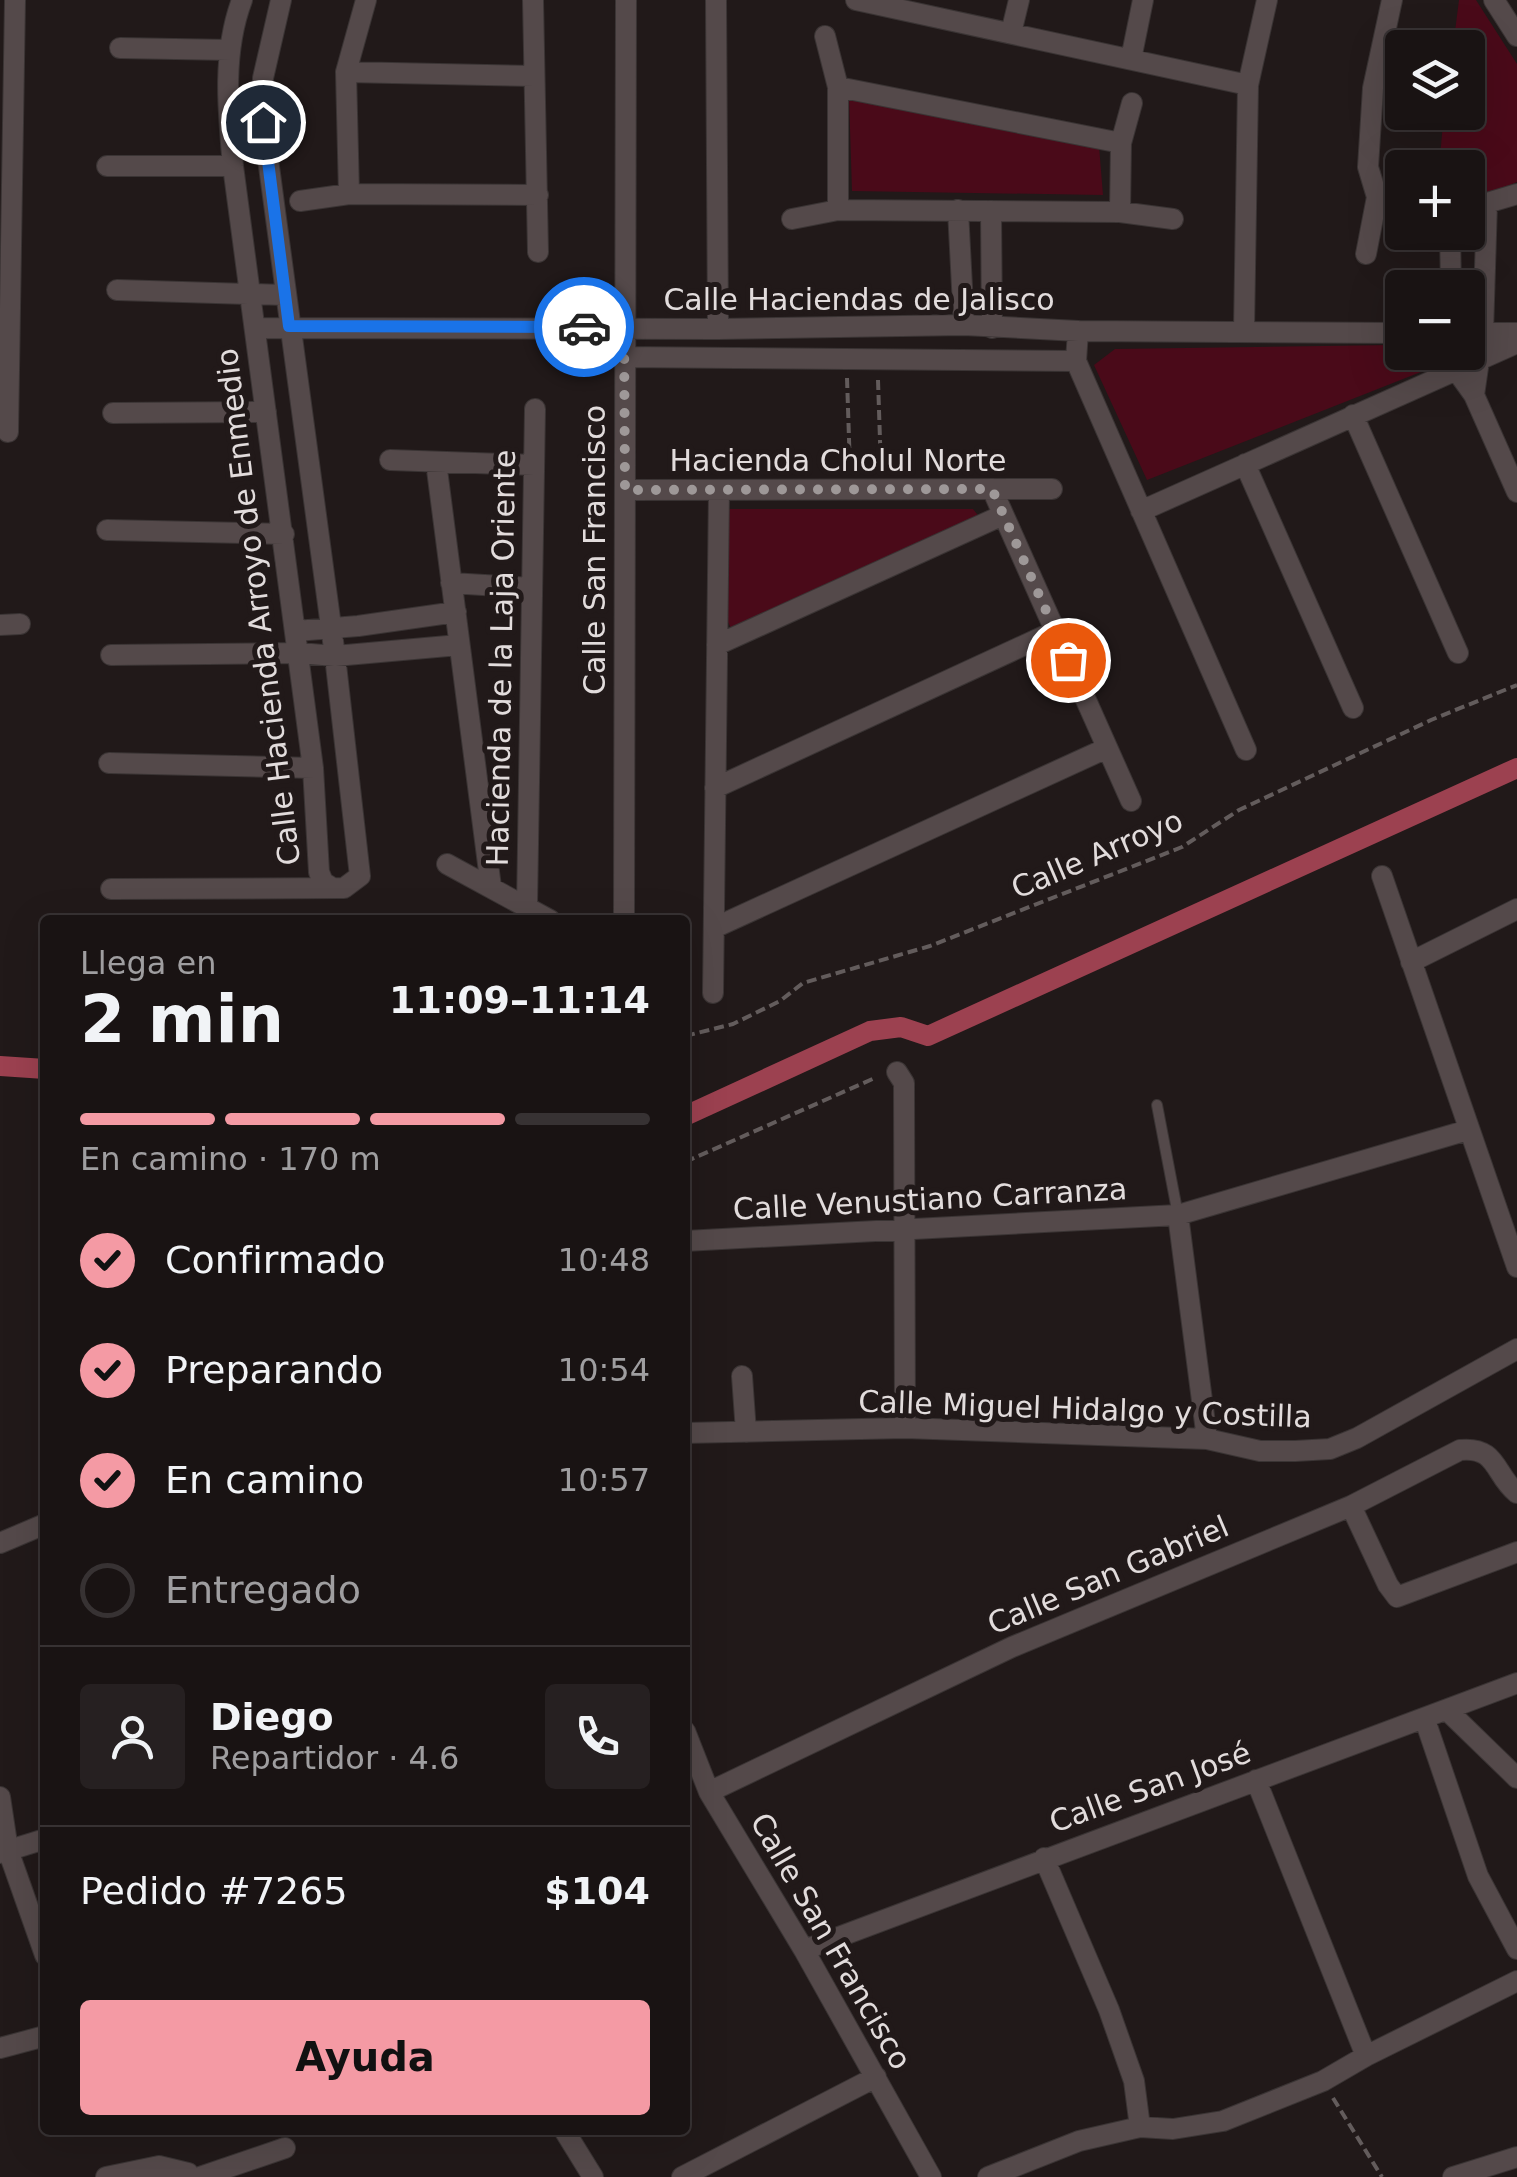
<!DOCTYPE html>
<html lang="es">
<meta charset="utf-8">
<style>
:root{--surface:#191313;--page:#262021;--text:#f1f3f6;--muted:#9f9ea0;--line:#373233;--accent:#f49aa4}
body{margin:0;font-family:"DejaVu Sans",sans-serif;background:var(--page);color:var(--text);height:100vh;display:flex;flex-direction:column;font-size:38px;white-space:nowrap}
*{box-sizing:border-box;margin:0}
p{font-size:32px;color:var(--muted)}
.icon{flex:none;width:55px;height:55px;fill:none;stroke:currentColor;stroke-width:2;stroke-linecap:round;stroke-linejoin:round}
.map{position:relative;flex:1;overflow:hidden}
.side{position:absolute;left:40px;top:915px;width:650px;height:1220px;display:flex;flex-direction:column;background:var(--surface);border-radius:10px;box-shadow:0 10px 40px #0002,0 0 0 2px var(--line)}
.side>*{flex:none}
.fabs{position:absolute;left:1385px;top:30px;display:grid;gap:20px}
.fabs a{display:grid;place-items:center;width:100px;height:100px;border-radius:10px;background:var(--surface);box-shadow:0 10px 40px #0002,0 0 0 2px var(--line);font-size:50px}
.pin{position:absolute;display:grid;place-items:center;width:85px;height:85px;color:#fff;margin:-42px;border:5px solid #fff;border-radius:50%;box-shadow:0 2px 10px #0007}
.courier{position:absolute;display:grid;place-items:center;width:100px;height:100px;margin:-50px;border:8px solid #1a73e8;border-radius:50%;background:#fff;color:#222;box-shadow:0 2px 12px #0007}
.head em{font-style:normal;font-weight:700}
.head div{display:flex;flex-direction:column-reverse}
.head{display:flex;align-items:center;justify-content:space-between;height:170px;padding:0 40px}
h1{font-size:65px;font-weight:700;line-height:75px}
.bar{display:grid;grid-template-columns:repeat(4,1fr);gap:15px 10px;align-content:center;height:120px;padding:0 40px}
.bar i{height:12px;border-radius:8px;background:var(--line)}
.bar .current{background:var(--accent)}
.bar p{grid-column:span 4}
.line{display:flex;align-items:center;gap:25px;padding:0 40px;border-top:2px solid var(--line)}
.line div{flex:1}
.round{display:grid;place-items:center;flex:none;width:105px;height:105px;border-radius:10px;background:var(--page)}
ol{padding:0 40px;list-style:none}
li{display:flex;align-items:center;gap:30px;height:110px}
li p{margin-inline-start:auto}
li .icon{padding:10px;border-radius:50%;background:var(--accent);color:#111;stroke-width:4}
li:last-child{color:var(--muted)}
li i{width:55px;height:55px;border:5px solid var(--line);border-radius:50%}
.button{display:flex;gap:20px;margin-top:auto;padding:20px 40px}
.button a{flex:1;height:115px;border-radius:10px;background:var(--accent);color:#111;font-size:40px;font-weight:700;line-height:115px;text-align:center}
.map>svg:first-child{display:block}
.green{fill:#4a0a19}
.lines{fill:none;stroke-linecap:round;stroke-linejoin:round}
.canal{stroke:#9c4150;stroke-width:20}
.service-casing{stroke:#3a3434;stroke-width:12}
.minor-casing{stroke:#3a3434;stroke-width:22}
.path{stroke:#635c5c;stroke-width:4;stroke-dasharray:10 5;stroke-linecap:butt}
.service{stroke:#54494a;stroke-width:10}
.minor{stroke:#54494a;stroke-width:20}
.done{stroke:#9e9898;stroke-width:10;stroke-dasharray:0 18}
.route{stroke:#1a73e8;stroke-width:12}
.labels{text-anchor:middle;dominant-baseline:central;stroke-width:10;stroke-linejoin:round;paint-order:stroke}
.street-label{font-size:30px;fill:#e2dcdc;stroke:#211919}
</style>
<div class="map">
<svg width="1517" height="2177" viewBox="0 0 1517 2177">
<rect width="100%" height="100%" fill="#211919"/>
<path class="green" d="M1459,0H1476L1517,64V182L1488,194L1468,191V168L1439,167L1444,113L1468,112V48L1453,47Z
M849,97L1099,146L1103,195L852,191Z
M1395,345L1402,346V352L1432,353L1436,366L1147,480L1094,365L1115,349Z
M728,509H973L980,518L731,628L725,616Z"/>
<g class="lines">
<path class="canal" d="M0,1066L45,1069
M685,1116L870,1031L901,1027L928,1036L1517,768"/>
<g class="service-casing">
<path id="service" d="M1157,1105L1178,1215"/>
</g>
<g class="minor-casing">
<path id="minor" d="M242,0C222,53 228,111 233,166L313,768L319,872L323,882L331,887
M533,0L538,252
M716,0L718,329
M856,0L1248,85
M1494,0L1517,36
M1011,33L1019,0
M825,36L838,87
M120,48L230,50
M1131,59L1143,0
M346,72L534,76
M107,166H233
M349,194L346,72L366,0
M1377,197L1402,200
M300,201L349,194L538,195
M1468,204L1487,203L1517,194
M838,210V87L1121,143
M958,210L964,325
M991,211L992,328
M1120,212L1121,143L1132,103
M792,219L838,210L1120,212L1173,219
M1450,232L1451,288
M1366,254L1377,197L1368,167L1373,88L1392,0
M117,290L284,295
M255,328L718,329L964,325L1078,331L1402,333
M1078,331L1076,361L1246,750
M1244,331L1248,85L1267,0
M1468,333H1517
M1454,352L1456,370L1474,395L1517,492
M622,357L1076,361
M1474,395L1483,333L1487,203
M113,413L266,412
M1353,415L1458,653
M8,432L15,0
M390,460L534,465
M436,462L491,887
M1245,464L1353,708
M992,489L1131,801
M625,490L1052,489
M1141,511L1517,343
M107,530L284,534
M451,583L532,588
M0,625L20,624
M296,631L358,626L456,612
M717,645L1003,515
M111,655L299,653L335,656L459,645
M109,763L313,768
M715,788L1055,631
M447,864L550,920
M1382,876L1517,1267
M111,889L344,888L360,876L335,656L263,122V78L281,0
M527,907L535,409
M624,920L626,0
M714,928L1107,748
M1411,962L1517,909
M713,993L719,491
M897,1072L904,1083L905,1428
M1178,1215L1207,1439
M685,1241L1178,1215L1468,1130
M742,1376L746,1432
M685,1433L905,1428L1207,1439L1260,1451H1295L1330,1449L1357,1438L1517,1349
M1351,1506L1388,1585L1397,1597L1517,1552
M0,1543L45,1524
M1448,1711L1517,1778
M1425,1720L1478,1876L1517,1949
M685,1731L709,1792L804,1950L931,2177
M1256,1780L1366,2056
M709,1792L1012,1647L1351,1506L1460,1450C1498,1446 1494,1475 1517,1493
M0,1797L8,1850L45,1955
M0,1853L45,1839
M1044,1858L1109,2010L1134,2081L1140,2127
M804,1950L1517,1683
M0,2048L45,2036
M564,2130L593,2177
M106,2177L159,2166L188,2173L189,2177
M200,2177L285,2148
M682,2177L876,2077
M988,2177L1079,2141L1140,2127L1173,2129L1223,2121L1323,2081L1366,2056L1517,1981
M1453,2177L1517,2157"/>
</g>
<path class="path" d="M847,378L850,469
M878,380L881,470
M685,1036L733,1024L780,1001L803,983L930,946L1182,847L1239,810L1431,720L1517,685
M685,1162L877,1077
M1333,2098L1382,2177"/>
<use href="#service" class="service"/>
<use href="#minor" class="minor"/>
</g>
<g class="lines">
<path class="done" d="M584,327H624L625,490L992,489L1068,660"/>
<path class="route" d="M263,122L289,326L584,327"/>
</g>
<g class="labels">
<g class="street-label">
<text x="859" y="299">Calle Haciendas de Jalisco</text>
<text x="838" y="460">Hacienda Cholul Norte</text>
<text transform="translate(594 550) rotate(-90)">Calle San Francisco</text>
<text transform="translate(258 607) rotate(-97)">Calle Hacienda Arroyo de Enmedio</text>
<text transform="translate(501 658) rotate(-89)">Hacienda de la Laja Oriente</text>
<text transform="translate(1097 854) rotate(-23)">Calle Arroyo</text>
<text transform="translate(930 1199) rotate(-3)">Calle Venustiano Carranza</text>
<text transform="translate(1085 1409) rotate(2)">Calle Miguel Hidalgo y Costilla</text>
<text transform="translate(1108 1575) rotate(-23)">Calle San Gabriel</text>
<text transform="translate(1150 1787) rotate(-20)">Calle San José</text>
<text transform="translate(831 1941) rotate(60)">Calle San Francisco</text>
</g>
</g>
</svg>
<div class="fabs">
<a><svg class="icon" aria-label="layers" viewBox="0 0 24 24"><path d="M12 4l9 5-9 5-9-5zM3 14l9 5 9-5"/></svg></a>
<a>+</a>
<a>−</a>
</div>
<div class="pin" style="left:1068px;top:660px;background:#ea580c"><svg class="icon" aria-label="bag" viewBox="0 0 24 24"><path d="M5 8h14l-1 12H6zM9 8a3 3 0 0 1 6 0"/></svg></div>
<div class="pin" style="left:263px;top:122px;background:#1f2937"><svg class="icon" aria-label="home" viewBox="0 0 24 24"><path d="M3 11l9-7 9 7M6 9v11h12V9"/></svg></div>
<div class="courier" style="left:584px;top:327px"><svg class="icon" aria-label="car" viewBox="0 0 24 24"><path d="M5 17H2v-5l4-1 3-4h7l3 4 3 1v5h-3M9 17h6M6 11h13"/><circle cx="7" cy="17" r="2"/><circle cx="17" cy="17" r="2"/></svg></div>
<section class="side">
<div class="head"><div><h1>2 min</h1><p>Llega en</p></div><em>11:09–11:14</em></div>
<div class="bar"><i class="current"></i><i class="current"></i><i class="current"></i><i></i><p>En camino · 170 m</p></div>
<ol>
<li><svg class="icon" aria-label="check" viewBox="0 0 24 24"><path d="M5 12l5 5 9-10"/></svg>Confirmado<p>10:48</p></li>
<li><svg class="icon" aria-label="check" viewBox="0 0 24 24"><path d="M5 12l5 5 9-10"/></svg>Preparando<p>10:54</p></li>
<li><svg class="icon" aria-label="check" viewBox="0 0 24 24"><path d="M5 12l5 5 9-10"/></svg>En camino<p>10:57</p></li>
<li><i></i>Entregado</li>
</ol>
<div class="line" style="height:180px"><a class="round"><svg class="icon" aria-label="person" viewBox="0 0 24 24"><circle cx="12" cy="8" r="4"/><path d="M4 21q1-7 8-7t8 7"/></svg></a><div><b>Diego</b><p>Repartidor · 4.6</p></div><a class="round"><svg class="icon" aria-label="phone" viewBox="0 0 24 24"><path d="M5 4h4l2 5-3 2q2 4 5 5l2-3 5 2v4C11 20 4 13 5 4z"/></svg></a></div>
<div class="line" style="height:130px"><div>Pedido #7265</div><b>$104</b></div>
<div class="button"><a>Ayuda</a></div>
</section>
</div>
